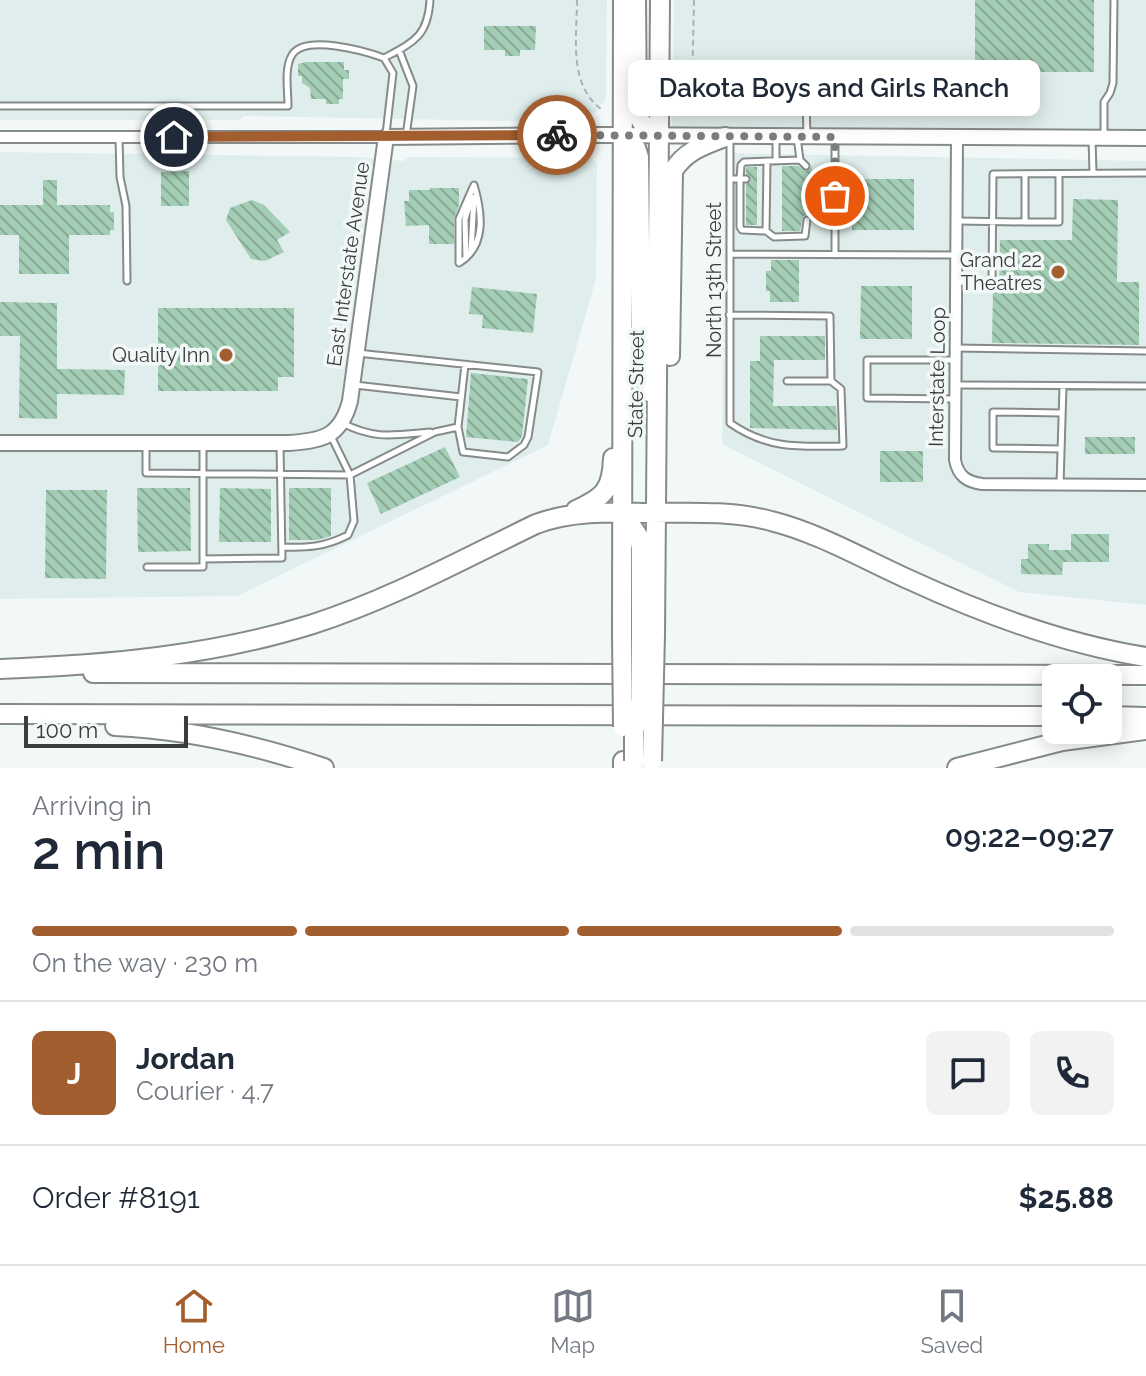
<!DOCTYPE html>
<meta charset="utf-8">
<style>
:root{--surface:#fff;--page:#f2f2f3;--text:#1f2937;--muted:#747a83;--line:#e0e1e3;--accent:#a25e2e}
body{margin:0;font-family:Raleway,sans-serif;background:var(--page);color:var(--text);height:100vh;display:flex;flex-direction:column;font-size:30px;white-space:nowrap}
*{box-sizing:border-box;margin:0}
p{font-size:26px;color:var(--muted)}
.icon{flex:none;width:44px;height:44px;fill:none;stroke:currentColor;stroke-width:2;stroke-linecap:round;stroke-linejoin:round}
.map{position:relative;height:768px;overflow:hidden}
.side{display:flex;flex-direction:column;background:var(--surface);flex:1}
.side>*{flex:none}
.tools{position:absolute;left:1042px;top:664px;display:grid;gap:16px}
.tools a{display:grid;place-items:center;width:80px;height:80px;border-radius:12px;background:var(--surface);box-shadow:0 4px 20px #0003;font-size:40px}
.scale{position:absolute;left:24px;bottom:20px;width:164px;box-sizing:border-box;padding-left:8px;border:4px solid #3b3d3d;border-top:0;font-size:22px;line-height:28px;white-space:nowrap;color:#3b3d3d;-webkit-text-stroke:6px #f2f8f7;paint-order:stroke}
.pin{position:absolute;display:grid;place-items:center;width:68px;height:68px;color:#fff;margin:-34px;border:4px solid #fff;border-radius:50%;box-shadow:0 2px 8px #0007}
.courier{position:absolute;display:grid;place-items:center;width:80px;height:80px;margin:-40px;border:6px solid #a25e2e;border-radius:50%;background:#fff;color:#222;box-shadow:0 2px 10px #0007}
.bubble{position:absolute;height:56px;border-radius:12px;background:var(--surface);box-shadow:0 4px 20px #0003;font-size:26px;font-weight:600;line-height:56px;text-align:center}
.headline em{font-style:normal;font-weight:600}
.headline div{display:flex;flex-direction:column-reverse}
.headline{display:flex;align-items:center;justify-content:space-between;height:136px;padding:0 32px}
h1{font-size:52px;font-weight:600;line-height:60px}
.bar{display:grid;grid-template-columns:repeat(4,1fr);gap:12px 8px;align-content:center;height:96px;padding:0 32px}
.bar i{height:10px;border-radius:6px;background:var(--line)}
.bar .active{background:var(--accent)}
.bar p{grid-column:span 4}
.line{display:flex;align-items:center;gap:20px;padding:0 32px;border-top:2px solid var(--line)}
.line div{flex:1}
.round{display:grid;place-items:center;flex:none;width:84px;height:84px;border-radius:12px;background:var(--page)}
.tab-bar{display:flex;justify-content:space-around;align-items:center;height:112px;border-top:2px solid var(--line);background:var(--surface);font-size:22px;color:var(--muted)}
.tab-bar a{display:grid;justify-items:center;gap:4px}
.tab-bar .active{color:var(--accent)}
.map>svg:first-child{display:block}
.built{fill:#dfeeec}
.building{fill:url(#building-back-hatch)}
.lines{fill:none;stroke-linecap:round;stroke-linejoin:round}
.lane-casing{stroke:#868b8a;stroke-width:9}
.street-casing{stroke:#868b8a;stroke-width:14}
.secondary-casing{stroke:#868b8a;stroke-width:18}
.highway-casing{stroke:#868b8a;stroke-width:22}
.path{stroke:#adb1b1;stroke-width:2;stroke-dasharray:6 4;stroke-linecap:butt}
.lane{stroke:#fff;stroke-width:5}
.street{stroke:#fff;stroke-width:10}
.secondary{stroke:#fff;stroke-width:14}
.highway{stroke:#fff;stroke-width:18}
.highway-bridge-casing{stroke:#868b8a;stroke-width:22;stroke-linecap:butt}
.highway-bridge{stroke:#fff;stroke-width:18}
.done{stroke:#7b7e7e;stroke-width:8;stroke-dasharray:0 14.4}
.route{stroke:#a25e2e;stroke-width:10}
.poi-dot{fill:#a25e2e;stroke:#f2f8f7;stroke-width:3}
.labels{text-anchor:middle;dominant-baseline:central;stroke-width:7;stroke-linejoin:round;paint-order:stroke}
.poi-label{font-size:20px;fill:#3b3d3d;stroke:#f2f8f7;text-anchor:end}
.street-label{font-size:20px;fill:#3b3d3d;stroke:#f2f8f7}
</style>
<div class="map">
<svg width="1146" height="768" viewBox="0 0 1146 768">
<defs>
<pattern id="building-back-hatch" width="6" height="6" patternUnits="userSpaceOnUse" patternTransform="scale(2)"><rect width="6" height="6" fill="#a4cdb5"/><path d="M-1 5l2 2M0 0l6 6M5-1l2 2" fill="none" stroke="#87a894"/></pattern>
</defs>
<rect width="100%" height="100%" fill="#f2f8f7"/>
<path class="built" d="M0,0H607L606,98L597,111L587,116L513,121L244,116L239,120H0Z
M674,0H1146V131L672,128Z
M0,152L358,157L403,161L409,157L591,158L597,163L596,279L548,445L237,596L0,599Z
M725,153L1146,161V605L1019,592L722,444Z"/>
<path class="building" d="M975,0H1094V72H975Z
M484,26H536L535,50H520V56H505V50H484Z
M306,62H344V70H349V79H343V99H339V104H326V99H311L310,88L302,83V76H298V64Z
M748,68H771V89L748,92V88H735V72H748Z
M782,166H798L807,171L812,166V218L808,215L803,216L800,231H782Z
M746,167H757V225H746V184L751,180L746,174Z
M189,171V206H161V172Z
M852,179H914V230H852Z
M43,180H57V205H110V212H114V230H110V235H69V274H19V235H0V205H43Z
M430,188H459V205L454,219V244H429V225L406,226L404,201H409V190H430Z
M1073,199L1118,200L1117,282H1139V345L992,343L993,292H999L1000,240H1072Z
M252,200L264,205L290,232L277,240L284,252L265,261L251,259L226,220L230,208Z
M771,260H799V302H770V291H766V271H771Z
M861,286H912V339H860Z
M472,287L537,294L533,333L482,328L483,315L469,314Z
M0,302L57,303V369L125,370L124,395L57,394V419L19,418L20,336H0Z
M158,308H294V377H278V391H158Z
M760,336H825V360H774L773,406H836L837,430L750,428V361H760Z
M471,373L528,379L522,436L518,442L466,437Z
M1085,437H1135V454H1085Z
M445,447L460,477L381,514L367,483Z
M880,451H923V482H880Z
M137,488H190L191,551L138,552Z
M220,488L271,489V542H219Z
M289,488H331V536L317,540H289Z
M46,490H107L106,579L45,578Z
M1071,534H1109V562H1063L1062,575L1021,574V559H1028V544H1049V550H1071Z"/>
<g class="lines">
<g class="lane-casing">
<path id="lane" d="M399,50L413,86L406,136
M384,58L393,73L386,134
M806,101L807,136
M0,106H288C288,90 284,68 292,55C305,34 365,51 384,58C414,42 428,36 430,0
M797,137L800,160
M1104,137V102L1110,93L1113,83L1114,0
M119,138L120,177L126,206L127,281
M730,138V423C767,449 799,447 843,446L841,389L831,381
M1092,138L1093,173
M776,161V138
M730,179H740V227L742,230L766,231L774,237L805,236L807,220
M746,179H740L741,165L744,162L800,160L806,166
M958,221L1025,222V174
M1025,222H1059V174
M766,231L767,162
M471,251L474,198
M730,254L956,255
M835,255V138
M466,258L465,219L472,197
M459,262V219L473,187
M459,263C487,246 482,212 474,185
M958,282H992L993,174L1146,173
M729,315L830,316L831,381H787
M956,348L1146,351
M357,353L538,372L528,437L524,445L508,457L463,452L458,427L465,365
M955,360H867V398L955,399
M355,385L461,397
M957,385L1146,386
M342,423C376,440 394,435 430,432
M331,436L350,475L435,432L458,427
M146,444V473L350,475L354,521L348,535C325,547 307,548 282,547
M203,444V559L282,558L280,445
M1061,449L993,448V412L1062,413
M1060,485L1063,386
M147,567H203V559"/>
</g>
<g class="street-casing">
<path id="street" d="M0,137H386
M957,138L955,460C958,476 967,482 982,484L1146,485"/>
</g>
<g class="secondary-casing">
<path id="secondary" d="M0,443H289C323,441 341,436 350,401L386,137L601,135L1146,138"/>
</g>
<g class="highway-casing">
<path id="highway" d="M636,0L637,110C640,125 647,129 660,136
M624,135L636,148L639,157L641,326L649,392
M670,356L673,171C685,151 704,145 725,137
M576,510C604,497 612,490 613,458
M623,513L639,537L641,548V634
M622,634L623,0
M655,634L660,0
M0,669C105,665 212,656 313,624C391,599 463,559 536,524C571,511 607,512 644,513C684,513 731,510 771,521C819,533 865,560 910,580C986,615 1064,644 1146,657
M93,673L1146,675
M0,714L1056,716
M1108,716L1146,717
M115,726C186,729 256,745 324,768
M623,761V768
M957,768L1062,741L1146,730"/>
</g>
<path class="path" d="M577,0C577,37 568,84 601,109
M676,110L688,98L692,88L694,0"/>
<use href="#lane" class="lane"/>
<use href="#street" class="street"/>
<use href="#secondary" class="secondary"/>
<use href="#highway" class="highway"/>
<g class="highway-bridge-casing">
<path id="highway-bridge" d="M622,634L623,727
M641,634V722
M634,709V761
M652,761L655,634"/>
</g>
<use href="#highway-bridge" class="highway-bridge"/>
</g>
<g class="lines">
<path class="done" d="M557,135L835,137V196"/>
<path class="route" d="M174,137L557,135"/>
</g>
<g class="poi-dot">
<circle cx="1058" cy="272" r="8"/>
<circle cx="226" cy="355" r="8"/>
</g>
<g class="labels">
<g class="poi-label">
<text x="1042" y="260">Grand 22<tspan x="1042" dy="23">Theatres</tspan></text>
<text x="210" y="355">Quality Inn</text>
</g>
<g class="street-label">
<text transform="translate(348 264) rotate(-82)">East Interstate Avenue</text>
<text transform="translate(714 280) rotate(-90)">North 13th Street</text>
<text transform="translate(937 377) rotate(-89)">Interstate Loop</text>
<text transform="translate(636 384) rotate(-89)">State Street</text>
</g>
</g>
</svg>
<div class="tools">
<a><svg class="icon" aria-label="locate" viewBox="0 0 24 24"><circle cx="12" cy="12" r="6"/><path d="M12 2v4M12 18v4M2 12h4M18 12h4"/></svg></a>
</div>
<div class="scale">100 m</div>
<div class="pin" style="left:835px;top:196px;background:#ea580c"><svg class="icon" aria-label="bag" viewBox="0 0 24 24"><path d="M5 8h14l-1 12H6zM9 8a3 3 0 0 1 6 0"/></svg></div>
<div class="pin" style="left:174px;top:137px;background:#1f2937"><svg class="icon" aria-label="home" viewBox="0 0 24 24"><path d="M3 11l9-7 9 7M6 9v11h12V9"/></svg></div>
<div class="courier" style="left:557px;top:135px"><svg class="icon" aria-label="bike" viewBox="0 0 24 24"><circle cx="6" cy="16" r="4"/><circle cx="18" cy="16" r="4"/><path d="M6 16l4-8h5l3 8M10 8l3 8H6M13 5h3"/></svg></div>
<div class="bubble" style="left:628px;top:60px;width:412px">Dakota Boys and Girls Ranch</div>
</div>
<section class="side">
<div class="headline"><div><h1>2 min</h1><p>Arriving in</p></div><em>09:22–09:27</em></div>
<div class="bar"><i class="active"></i><i class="active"></i><i class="active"></i><i></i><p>On the way · 230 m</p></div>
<div class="line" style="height:144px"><b class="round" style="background:var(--accent);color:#fff">J</b><div><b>Jordan</b><p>Courier · 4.7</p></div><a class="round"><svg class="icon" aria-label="chat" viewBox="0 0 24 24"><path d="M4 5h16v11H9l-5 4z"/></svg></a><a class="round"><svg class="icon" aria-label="phone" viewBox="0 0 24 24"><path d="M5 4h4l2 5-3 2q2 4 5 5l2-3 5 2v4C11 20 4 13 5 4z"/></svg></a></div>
<div class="line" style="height:104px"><div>Order #8191</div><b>$25.88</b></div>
</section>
<nav class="tab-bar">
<a class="active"><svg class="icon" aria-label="home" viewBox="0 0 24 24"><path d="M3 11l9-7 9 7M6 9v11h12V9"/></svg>Home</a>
<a><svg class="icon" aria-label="map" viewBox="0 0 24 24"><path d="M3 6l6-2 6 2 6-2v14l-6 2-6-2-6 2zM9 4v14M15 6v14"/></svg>Map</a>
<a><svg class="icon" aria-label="saved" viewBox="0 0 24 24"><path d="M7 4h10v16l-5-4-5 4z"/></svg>Saved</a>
</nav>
